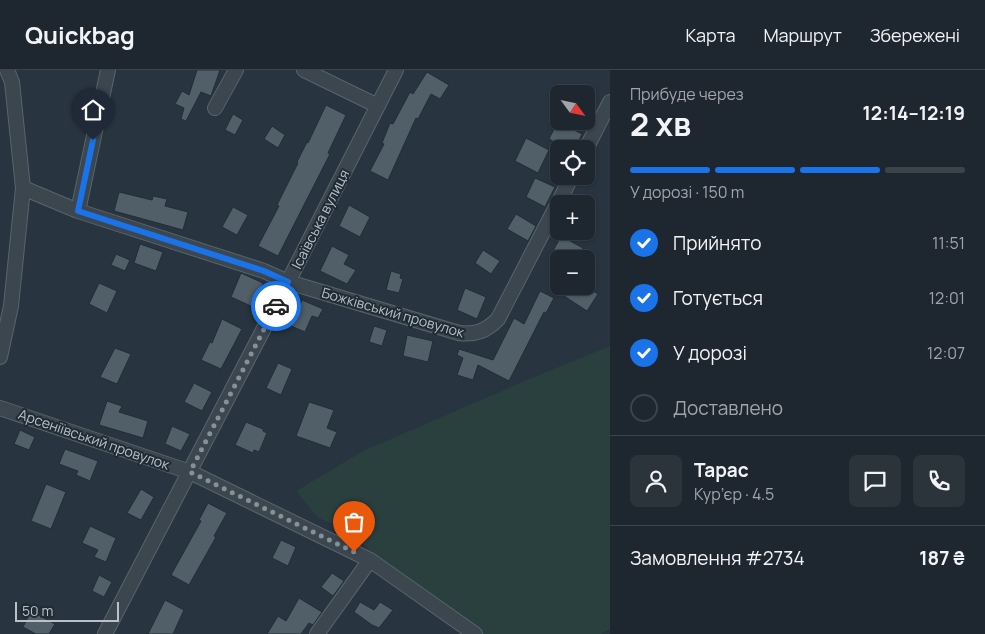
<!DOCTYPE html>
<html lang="uk">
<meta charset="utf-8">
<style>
:root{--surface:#1e272f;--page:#2b333b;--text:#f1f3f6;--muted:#a1a5aa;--line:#3c444b;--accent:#1a73e8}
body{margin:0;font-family:Manrope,sans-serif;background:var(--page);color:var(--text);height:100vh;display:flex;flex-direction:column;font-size:19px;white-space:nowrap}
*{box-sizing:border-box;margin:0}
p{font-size:16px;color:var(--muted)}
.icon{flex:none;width:28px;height:28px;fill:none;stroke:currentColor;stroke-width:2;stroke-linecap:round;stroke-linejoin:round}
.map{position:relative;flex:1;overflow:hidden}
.drawer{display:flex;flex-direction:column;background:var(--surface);width:375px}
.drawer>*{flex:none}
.needle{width:32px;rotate:123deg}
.fabs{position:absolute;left:550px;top:15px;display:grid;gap:10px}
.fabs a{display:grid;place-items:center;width:45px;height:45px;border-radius:8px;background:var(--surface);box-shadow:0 1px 4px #0004,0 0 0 1px var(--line);font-size:25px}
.scale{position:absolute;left:15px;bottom:12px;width:104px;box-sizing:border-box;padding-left:5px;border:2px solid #b8c1c9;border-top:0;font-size:14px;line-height:18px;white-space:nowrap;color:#b8c1c9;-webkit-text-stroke:4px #202b34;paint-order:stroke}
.pin{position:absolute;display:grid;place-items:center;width:42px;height:42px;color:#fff;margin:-51px -21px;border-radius:50% 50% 50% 0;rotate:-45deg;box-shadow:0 0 5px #0007}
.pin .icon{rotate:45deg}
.courier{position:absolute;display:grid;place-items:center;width:50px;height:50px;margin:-25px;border:4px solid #1a73e8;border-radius:50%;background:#fff;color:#222;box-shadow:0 1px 6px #0007}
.headline em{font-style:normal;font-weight:700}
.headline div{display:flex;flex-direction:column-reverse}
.headline{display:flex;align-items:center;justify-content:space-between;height:85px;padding:0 20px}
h1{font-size:32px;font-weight:700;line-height:38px}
.bar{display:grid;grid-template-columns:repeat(4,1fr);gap:8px 5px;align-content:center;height:60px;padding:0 20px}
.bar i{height:6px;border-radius:4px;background:var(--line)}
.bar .on{background:var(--accent)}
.bar p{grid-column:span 4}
.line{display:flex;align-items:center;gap:12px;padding:0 20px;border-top:1px solid var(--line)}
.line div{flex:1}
.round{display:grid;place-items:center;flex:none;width:52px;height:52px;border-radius:8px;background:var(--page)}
ol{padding:0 20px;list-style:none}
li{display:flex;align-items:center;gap:15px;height:55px}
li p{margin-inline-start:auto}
li .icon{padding:5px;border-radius:50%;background:var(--accent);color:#fff;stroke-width:4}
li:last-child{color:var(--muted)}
li i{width:28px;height:28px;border:2px solid var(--line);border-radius:50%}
header{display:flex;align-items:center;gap:30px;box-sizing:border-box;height:70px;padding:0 25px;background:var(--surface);border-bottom:1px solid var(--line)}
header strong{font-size:24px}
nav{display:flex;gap:28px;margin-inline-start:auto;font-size:18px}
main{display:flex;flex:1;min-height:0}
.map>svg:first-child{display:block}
.green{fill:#29403f}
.building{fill:#515f69;stroke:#222d36}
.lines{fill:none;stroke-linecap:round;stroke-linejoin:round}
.minor-casing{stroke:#59646c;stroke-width:16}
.minor{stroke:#3b464f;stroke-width:14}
.done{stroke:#869099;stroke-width:5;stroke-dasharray:0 9}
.route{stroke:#1a73e8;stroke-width:6}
.labels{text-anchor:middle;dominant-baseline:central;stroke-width:4;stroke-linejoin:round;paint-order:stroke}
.street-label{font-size:14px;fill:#b8c1c9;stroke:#202b34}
</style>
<header>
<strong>Quickbag</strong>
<nav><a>Карта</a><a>Маршрут</a><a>Збережені</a></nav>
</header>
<main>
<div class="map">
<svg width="610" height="564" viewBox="0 0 610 564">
<rect width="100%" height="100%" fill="#28343f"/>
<path class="green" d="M610,276V559L601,564H481L420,522L344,458L318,448L296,421L363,381L534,307Z"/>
<path class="building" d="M197,0H220L211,26L201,22L186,51L181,49L184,38L175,34L182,21L189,25Z
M427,2L449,15L440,29L431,24L418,49L416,48L388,110L370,101L384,74L382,73L390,53L393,54L410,22L413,24Z
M326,35L346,45L328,83L330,84L278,186L258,176L279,136L277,135L298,93L297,92L307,72L308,73Z
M233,44L243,50L235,65L225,60Z
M272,56L285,65L278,78L264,69Z
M566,56L582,64L575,79H568L549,69L555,57L563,61Z
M526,68L549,80L538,103L515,91Z
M535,108L555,117L545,137L526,127Z
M119,122L152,130L153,126L167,129L165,136L188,142L183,160L114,141Z
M349,135L370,147L360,167L339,156Z
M233,137L248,145L237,165L222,157Z
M516,144L536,156L528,171L507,159Z
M561,166L583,178L578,189H563L552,183Z
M140,174L163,182L156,201L134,193Z
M332,176L349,185L344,194L356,200L347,214L320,201Z
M483,180L500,191L491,204L475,193Z
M116,184L130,190L125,201L111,195Z
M391,201L401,204L400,208L403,209L399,223L386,220Z
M241,203L263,213L253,237L231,227Z
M99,213L117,221L107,243L89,234Z
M570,216H585L598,224L587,241L564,226Z
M465,218L486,227L477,249L457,240Z
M540,221L554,228L546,243L544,242L509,311L478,295L473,310L457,305L463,288L457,285L459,279L493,290L514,248L524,254Z
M302,230L323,239L318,248L312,246L305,262L291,256Z
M222,249L242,259L221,299L201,290L210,272L212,273Z
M374,256L387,260L382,276L369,272Z
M407,265L433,271L428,292L403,286Z
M115,278L131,284L117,314L100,307Z
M278,293L292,299L281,325L266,318Z
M194,313L212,322L202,341L184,332Z
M107,331L122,336L119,342L148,351L143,368L99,355Z
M309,332L334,340L327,358L337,362L330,378L296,366Z
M246,352L263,359V361L267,363L259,382L254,380L253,383L235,375Z
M172,356L190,364L181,381L165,374Z
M20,360L35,367L29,380L14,374Z
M65,379L98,391L90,411L76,405L78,401L59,394Z
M46,414L66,422L51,459L31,451Z
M141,419L154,427L141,450L127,443Z
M208,433L227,443L214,466L216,467L189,515L171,505L201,451L199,450Z
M90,456L116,468L106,492L94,487L98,480L82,473Z
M281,470L296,477L288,496L272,488Z
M332,503L344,511L333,526L321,517Z
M99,505L112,512L104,527L92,521Z
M299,528L322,542L313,555L309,553L301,564H267L278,546L286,551Z
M165,530L184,540L173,564H148Z
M360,532L374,540L380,532L393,540L379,558L372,555L354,542Z
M31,541L55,554L49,564H36L23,557Z"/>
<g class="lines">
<g class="minor-casing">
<path id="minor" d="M7,0L12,12L23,118L78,141L264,201L288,212L459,263C476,265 486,261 498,249L572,106
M304,0L378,36
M215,38L236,0
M586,79L610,32
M78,141L108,0
M0,287L11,236L23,118
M0,338L190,402L370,490L475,564
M105,564L288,212L396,0
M317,564L370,490"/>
</g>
<use href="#minor" class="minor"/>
</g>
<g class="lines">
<path class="done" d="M276,236L190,402L354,482"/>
<path class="route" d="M93,70L78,141L264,201L288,212L276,236"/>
</g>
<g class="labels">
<g class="street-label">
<text transform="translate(320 149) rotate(-63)">Ісаївська вулиця</text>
<text transform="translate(393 242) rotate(16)">Божківський провулок</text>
<text transform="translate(94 369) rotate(19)">Арсеніївський провулок</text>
</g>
</g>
</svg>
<div class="fabs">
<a><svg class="needle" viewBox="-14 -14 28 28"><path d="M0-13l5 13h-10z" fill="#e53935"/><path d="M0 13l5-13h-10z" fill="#a1a5aa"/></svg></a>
<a><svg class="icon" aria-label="locate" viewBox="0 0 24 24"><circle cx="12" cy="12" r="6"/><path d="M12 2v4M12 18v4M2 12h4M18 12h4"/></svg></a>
<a>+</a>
<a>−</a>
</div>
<div class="scale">50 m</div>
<div class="pin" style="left:354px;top:482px;background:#ea580c"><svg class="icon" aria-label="bag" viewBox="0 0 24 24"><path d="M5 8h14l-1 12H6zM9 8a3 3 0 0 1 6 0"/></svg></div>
<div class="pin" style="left:93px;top:70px;background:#1f2937"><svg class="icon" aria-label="home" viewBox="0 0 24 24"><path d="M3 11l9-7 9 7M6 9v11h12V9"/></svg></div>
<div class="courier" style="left:276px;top:236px"><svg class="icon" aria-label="car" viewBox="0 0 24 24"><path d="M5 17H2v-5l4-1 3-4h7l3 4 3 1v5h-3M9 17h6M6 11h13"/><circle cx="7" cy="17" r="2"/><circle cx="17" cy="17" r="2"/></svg></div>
</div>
<section class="drawer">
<div class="headline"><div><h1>2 хв</h1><p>Прибуде через</p></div><em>12:14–12:19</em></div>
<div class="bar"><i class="on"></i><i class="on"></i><i class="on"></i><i></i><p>У дорозі · 150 m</p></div>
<ol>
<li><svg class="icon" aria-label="check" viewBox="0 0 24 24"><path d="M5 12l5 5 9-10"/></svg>Прийнято<p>11:51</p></li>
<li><svg class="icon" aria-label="check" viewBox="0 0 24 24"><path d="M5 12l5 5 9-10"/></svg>Готується<p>12:01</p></li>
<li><svg class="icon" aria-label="check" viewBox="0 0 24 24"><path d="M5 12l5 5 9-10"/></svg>У дорозі<p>12:07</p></li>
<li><i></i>Доставлено</li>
</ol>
<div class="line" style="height:90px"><a class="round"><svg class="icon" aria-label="person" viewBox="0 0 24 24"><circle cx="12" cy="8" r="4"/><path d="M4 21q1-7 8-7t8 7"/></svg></a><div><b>Тарас</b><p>Кур’єр · 4.5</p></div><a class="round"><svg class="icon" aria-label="chat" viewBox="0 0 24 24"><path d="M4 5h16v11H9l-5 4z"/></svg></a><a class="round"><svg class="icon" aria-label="phone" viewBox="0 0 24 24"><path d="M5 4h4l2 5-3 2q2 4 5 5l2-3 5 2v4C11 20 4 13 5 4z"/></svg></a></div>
<div class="line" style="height:65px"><div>Замовлення #2734</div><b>187 ₴</b></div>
</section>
</main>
